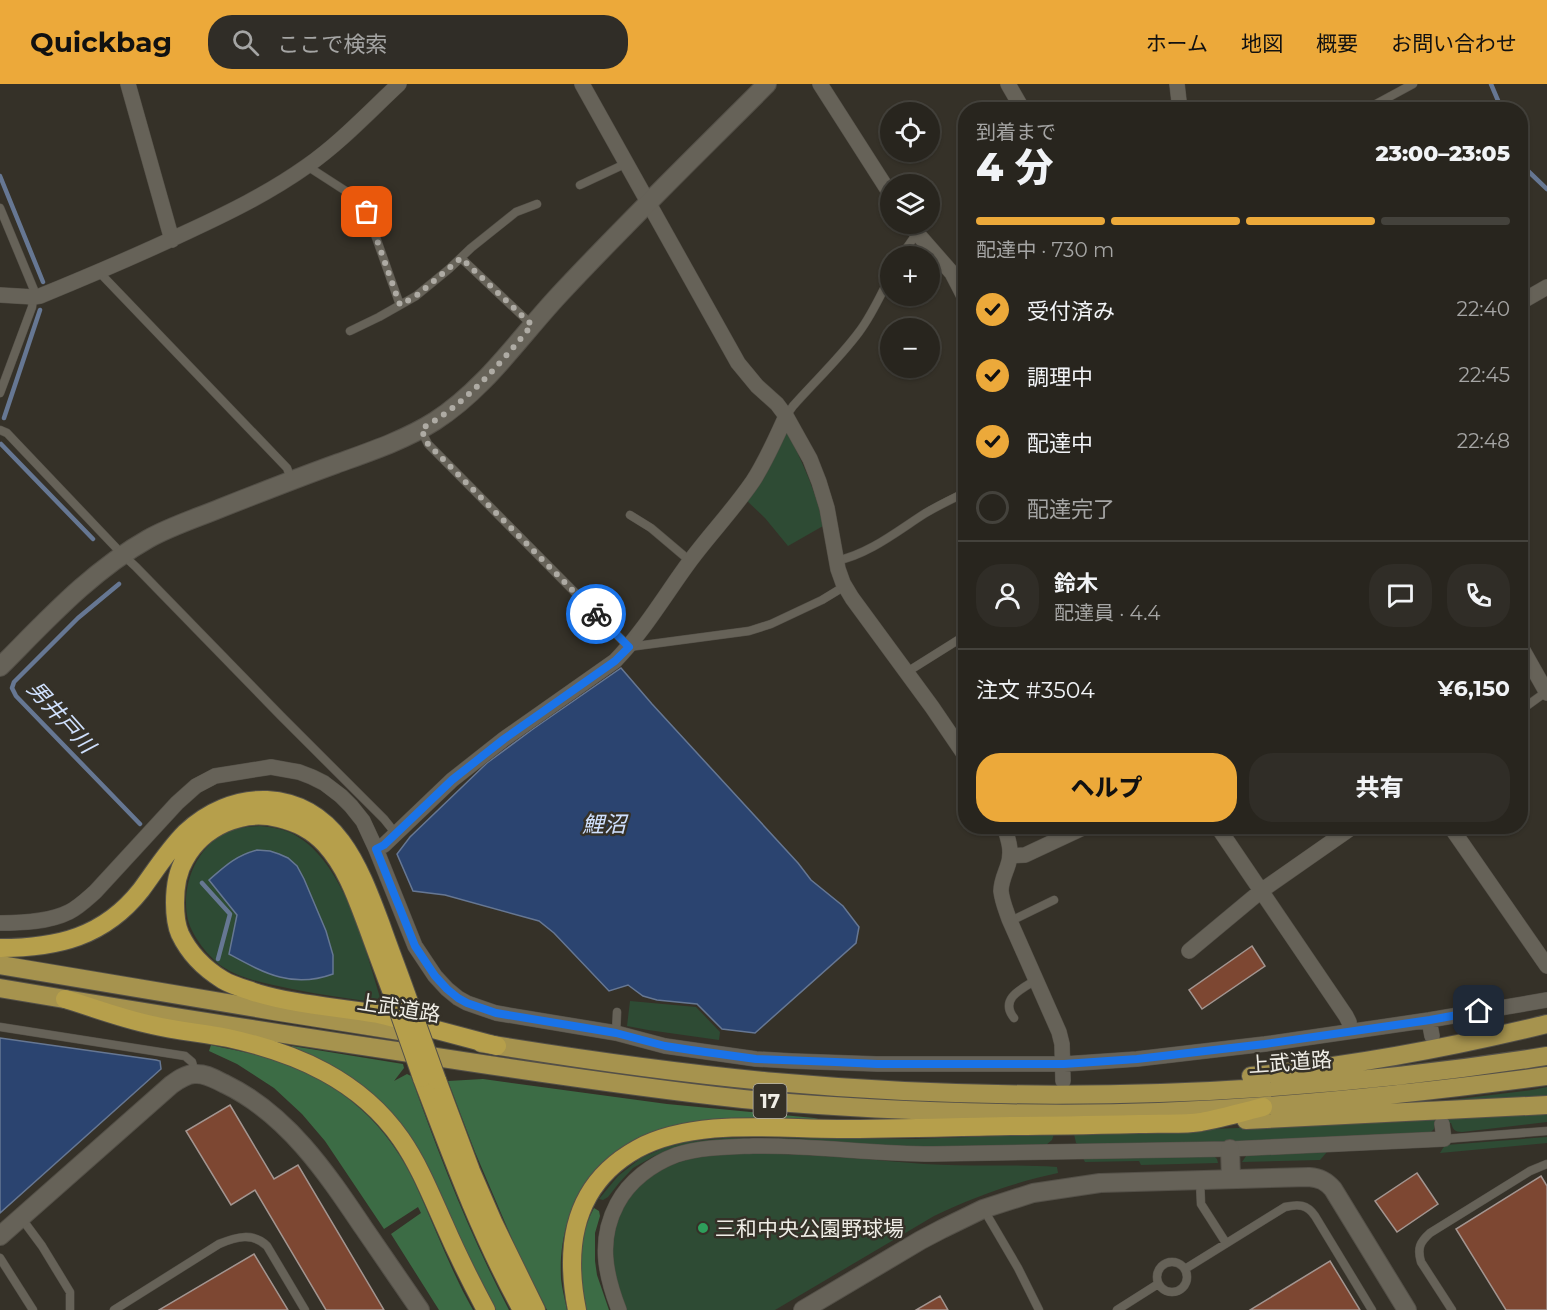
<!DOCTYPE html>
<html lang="ja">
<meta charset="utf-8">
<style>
:root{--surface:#28251e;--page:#302d27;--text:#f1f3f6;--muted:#a5a5a4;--line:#44423c;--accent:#eca93a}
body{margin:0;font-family:Montserrat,"Noto Sans JP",sans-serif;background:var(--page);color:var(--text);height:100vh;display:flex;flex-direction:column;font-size:22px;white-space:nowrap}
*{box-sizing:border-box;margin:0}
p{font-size:20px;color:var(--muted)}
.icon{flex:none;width:33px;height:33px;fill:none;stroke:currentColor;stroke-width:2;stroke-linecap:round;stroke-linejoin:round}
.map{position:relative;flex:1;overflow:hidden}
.sheet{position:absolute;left:958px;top:18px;width:570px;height:732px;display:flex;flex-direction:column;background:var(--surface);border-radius:24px;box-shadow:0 2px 4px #0004,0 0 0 2px var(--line)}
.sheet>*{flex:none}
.fabs{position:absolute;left:880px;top:18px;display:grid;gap:12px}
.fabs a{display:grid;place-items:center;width:60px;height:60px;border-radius:50%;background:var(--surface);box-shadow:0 2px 4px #0004,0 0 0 2px var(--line);font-size:30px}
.pin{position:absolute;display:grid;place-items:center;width:51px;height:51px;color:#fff;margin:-26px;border-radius:12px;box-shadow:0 3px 9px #0006}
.courier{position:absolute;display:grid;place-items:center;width:60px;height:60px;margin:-30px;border:4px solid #1a73e8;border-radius:50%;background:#fff;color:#222;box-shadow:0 2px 8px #0007}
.overview em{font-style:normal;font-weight:800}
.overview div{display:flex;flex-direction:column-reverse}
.overview{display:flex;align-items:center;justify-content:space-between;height:102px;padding:0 18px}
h1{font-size:39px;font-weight:800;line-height:45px}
.bar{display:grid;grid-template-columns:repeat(4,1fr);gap:9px 6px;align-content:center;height:72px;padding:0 18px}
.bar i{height:8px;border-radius:4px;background:var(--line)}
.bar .current{background:var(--accent)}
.bar p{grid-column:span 4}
.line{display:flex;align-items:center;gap:15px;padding:0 18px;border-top:2px solid var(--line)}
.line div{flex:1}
.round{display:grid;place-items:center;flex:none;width:63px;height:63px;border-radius:24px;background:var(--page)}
ol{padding:0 18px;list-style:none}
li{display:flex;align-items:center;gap:18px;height:66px}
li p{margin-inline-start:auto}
li .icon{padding:6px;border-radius:50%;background:var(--accent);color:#111;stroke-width:4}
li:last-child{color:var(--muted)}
li i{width:33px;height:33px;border:3px solid var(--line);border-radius:50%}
.action{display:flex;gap:12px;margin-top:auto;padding:12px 18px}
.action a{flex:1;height:69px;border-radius:24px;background:var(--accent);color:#111;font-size:24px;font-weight:800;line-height:69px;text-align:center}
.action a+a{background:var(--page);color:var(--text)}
header{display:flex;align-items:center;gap:36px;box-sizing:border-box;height:84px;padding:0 30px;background:var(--accent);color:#111}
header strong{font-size:28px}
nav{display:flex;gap:33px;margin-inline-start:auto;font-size:21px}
.search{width:420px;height:54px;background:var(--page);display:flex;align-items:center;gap:15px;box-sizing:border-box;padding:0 21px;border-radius:24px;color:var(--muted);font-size:22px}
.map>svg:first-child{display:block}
.green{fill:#2e4b34}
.forest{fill:#3c6c45}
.water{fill:#2b4470;stroke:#667793;stroke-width:1.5}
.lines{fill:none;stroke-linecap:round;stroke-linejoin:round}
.stream{stroke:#667793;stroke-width:4.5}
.building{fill:#7d4732;stroke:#a39590;stroke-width:1.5}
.service-casing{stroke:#545048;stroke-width:9}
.minor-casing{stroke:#545048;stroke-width:16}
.tertiary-casing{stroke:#545048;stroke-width:20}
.trunk-casing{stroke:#545048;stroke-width:20}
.motorway-casing{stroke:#545048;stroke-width:20}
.service{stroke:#666258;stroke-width:8}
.minor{stroke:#666258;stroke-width:15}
.tertiary{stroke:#666258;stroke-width:18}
.trunk{stroke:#a6934e;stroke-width:18}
.motorway{stroke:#b69f4b;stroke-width:18}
.motorway-bridge-casing{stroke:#545048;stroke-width:20;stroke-linecap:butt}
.motorway-bridge{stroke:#b69f4b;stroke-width:18}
.done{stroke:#aeaba4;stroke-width:6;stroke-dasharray:0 10.8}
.route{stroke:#1a73e8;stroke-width:8}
.leisure-dot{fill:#2e9e5b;stroke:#353128;stroke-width:2}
.labels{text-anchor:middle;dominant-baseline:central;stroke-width:5;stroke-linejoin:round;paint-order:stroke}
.shield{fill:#353128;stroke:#b7b5ad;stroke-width:1.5}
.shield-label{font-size:20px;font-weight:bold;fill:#efede6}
.street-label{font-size:21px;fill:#efede6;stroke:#353128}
.poi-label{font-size:21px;fill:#efede6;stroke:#353128;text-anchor:start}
.water-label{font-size:22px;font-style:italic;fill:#d0e1fe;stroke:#353128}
</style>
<header>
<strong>Quickbag</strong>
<div class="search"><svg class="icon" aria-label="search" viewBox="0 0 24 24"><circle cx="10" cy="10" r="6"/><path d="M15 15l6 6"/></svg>ここで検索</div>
<nav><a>ホーム</a><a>地図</a><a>概要</a><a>お問い合わせ</a></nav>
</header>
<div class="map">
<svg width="1547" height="1226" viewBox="0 0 1547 1226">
<rect width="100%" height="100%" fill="#353128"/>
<path class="green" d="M787,347C802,378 817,408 823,442L788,462L765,434L745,415Z
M260,742C271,743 285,745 295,751C346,780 365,866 382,919C351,915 322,911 292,905C269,900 243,896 223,883C209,874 192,852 188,836C180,803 196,762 228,748C238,743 250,743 260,742Z
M630,917L696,923L720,948L719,956L648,946L627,942Z
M1547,1003V1015L1426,1019L1532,1006Z
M1547,1028V1038L1462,1048C1454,1048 1453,1045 1451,1039L1434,1041V1045L1431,1048L1224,1060L1079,1061L1076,1059L1074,1050L1402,1038Z
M1054,1050L1052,1056L1046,1061L665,1068L654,1072L633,1084L619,1099L608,1113L603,1116L599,1115L618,1092L641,1074L664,1064L687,1058L725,1054L914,1055Z
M1547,1053V1059L1440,1069L1443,1064L1446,1061Z
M1327,1068L1320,1076L1242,1078L1248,1069Z
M777,1070C826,1071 875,1076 924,1080C968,1083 1013,1080 1057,1083L1058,1089C1012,1099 976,1112 934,1132L775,1226H627C620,1209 613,1191 612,1173C612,1169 613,1164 613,1160C618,1111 653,1081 699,1073C725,1068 752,1070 777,1070Z
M1214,1072L1217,1075L1218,1079L1141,1081L1139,1077L1085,1078L1083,1074Z"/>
<path class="forest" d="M211,961C231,966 253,969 273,975C340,997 390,1041 418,1106C436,1146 451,1187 473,1226H439L391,1150L421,1129L418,1123L384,1145L325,1057L302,1030L274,1004L237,980L209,967Z
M292,962L403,980L404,984L394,997L407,990L411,992C439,1072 470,1151 509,1226H496L457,1153L413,1060L291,965Z
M483,995L667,1020L814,1034L831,1038C806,1038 780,1038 754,1038C706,1038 663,1037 622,1064C610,1071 602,1083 593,1093C568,1121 559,1158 561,1195C562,1205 565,1216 567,1226H547L518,1169L475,1068L448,997Z
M594,1124L599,1127L600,1132L595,1149V1177L597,1191L609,1226H586C580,1190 576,1157 594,1124Z"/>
<path class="water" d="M621,584L652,620L798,779L811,796L843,822L859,843L856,859L755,949L722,945L697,920L657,916L643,912L628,901L609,907L554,849L539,837L445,811L413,807L397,770L410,753L487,679L533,645Z
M257,766L270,767L279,770L288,774L297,782L304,795L326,847L333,871V890C292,905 264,889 229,870L237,831L209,796C225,782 235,772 257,766Z
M0,954L156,976L160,977L161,985L0,1129Z"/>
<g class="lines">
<path class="stream" d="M1491,0L1502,26
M1521,74L1527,86L1547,105
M0,92L43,198
M4,334L40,226
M1,360L93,455
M119,500L78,534L14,598L12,604L16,612L140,740
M202,799L230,830L218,875"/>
</g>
<path class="building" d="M1252,862L1265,882L1202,925L1189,906Z
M230,1021L274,1095L298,1081L384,1226H326L255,1106L231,1121L186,1047Z
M1417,1089L1438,1120L1397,1148L1375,1117Z
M1541,1092L1547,1102V1226H1506L1456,1145Z
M254,1170L288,1226H159Z
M1330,1177L1360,1226H1250Z
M940,1212L948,1226H916Z"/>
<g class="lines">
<g class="service-casing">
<path id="service" d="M1365,26L1413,0
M307,82L355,113L361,118L367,128L400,221
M580,101L627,79
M0,124L34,206L32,223L0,309
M901,172L917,149
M461,174L532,241
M99,188L287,384L291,395
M350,247L379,233L416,212L449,185L471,164L516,128L537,120
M786,332L793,322C815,297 839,275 859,248C872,231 881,210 891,191
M0,346L7,349L122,470L136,483L281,632L384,735L396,750
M421,346L428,360L629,563L749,547L771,540L822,516L845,502
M630,431L651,444L690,477
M836,477C869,470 896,448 924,430C937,422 952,415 966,408
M907,588L966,551
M1521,626L1546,608
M1009,835L1017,834L1054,816
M1014,934C999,915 1021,905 1036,896
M0,943L185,972L192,978L195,990
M616,949L617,928
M1444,1055L1547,1047
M1200,1097L1201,1120L1226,1159
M984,1126L1018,1184L1039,1226
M22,1135L42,1162L70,1208V1226
M0,1174L33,1226
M1157 1193a15 15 0 1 1 30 0a15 15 0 1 1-30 0Z
M1185,1185L1285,1123C1298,1120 1307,1120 1315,1132L1372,1226
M114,1226L219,1160C236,1153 253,1148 267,1162L305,1226
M1117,1226L1158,1200
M1452,1226L1421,1178C1417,1164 1420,1158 1430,1149L1530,1087L1547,1080"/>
</g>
<g class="minor-casing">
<path id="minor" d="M128,0L172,156
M582,0L738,279L757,302L777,320L786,332L810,375L819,398L827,424L838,485L843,499L852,514L932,623L966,673
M820,0L891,111
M1008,0L1023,26
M1177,0L1180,26
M909,140L952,189L966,216
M0,211L34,213L40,212C89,192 138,171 187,148C228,129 269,109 307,82C340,59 369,28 399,0
M1521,218L1547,203
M1521,563L1547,609
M1004,742C1009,757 1013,769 1007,784C1004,792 1001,799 1001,807C1002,817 1006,826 1009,835L1059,948L1062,960L1063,997
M1217,742L1346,932L1349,938L1350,947
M1450,742L1547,882
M376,765L384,761L452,696L504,655L615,577C644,547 665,511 690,477C710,450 734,425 753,397C766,377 776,354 786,332
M1010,772L1025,771L1087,742
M0,839C22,839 49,838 69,828C79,823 87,815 95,808L177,719L196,702L215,692L271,683L299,688L312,693L324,699L341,712L351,722L363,737L376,765L415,862L435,892L447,905L458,914L467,919L496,929L616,949L665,962L756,975L792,977L877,980H1064L1137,975L1265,960L1429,936L1547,916
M1189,867L1261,807L1354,742
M1429,936L1432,952
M619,1226C605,1190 598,1156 617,1120C629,1097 652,1080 676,1071C701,1063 727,1063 753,1062C813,1061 872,1070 932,1070L1230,1065L1444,1055L1442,1040"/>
</g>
<g class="tertiary-casing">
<path id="tertiary" d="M0,583C46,537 91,487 148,455C171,442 197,434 221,424C259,409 297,394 336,380C369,368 405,356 435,337C485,305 519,254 559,211C626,139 697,70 767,0
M1230,1065L1231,1094
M0,1152L171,1001C178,996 186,990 195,990C206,989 216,996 225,1000C287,1030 326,1088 363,1143C382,1171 401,1198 420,1226
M803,1226L921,1156L942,1145L983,1125L1033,1109L1100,1099L1309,1093C1320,1094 1326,1097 1333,1105L1407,1226"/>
</g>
<g class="trunk-casing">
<path id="trunk" d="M0,881L274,927L419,950
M0,904C136,927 273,949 410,969C520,986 632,1003 743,1015C829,1023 915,1027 1001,1029C1184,1034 1366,1016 1547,992
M481,959C579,975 676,989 775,998C1031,1021 1293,1012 1547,972
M1251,992C1351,982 1449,964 1547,940
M1246,1036L1547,1021"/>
</g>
<g class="motorway-casing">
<path id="motorway" d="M0,864C57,864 104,853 141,806C155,787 168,766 185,749C207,728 236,715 267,716C337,720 360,785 381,841C390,867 400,892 409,918
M65,915C94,924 123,935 152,941C177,947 203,949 228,954C296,969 360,996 401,1055C419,1081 431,1111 444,1140C457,1170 471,1198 486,1226
M395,917C386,893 377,869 368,844C357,815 347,784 325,760C312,746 296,738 278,734C242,725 203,743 185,775C177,788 175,804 175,819C175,829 176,841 180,850C189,869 205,885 223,896C233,902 246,905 257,909C297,921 338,923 378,930C391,933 405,937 418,941C444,948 471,955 497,962
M422,994C452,1073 481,1152 522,1226
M437,996L471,1087L494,1140L536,1226
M577,1226C564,1161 574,1100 637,1065C694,1034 775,1045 838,1045C896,1045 953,1043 1011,1042C1055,1042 1098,1041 1142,1040C1161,1039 1182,1041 1201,1038C1222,1034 1243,1028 1263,1023"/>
</g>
<use href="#service" class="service"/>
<use href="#minor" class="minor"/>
<use href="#tertiary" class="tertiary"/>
<use href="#trunk" class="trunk"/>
<use href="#motorway" class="motorway"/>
<g class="motorway-bridge-casing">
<path id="motorway-bridge" d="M395,917L422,994
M409,918L437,996"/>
</g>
<use href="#motorway-bridge" class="motorway-bridge"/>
</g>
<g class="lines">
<path class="done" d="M367,128L400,221L416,212L461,174L532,241C499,281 466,320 421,345L428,360L596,530"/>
<path class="route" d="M596,530L629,563L615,577L504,655L452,696L384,761L376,765L415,862L435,892L447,905L458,914L467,919L496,929L616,949L665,962L691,966L756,975L835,978L877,980H1064L1137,975L1265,960L1430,936L1479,927"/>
</g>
<circle class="leisure-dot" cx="703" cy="1144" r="6"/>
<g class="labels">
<rect class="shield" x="753.5" y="1000" width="33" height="34" rx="4.5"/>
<g class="shield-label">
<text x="770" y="1017">17</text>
</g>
<g class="street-label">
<text transform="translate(399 924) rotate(9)">上武道路</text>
<text transform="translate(1290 978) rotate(-4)">上武道路</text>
</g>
<g class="poi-label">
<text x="715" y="1144">三和中央公園野球場</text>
</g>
<g class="water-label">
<text transform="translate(61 633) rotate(48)">男井戸川</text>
<text x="604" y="740">鯉沼</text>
</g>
</g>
</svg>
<div class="fabs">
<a><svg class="icon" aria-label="locate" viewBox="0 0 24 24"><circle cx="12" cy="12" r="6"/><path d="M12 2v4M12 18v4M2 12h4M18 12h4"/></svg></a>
<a><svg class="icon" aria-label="layers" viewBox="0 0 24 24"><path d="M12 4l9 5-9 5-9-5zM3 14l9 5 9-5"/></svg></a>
<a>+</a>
<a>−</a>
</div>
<div class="pin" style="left:367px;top:128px;background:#ea580c"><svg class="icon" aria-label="bag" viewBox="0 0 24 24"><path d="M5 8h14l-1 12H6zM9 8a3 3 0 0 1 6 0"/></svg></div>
<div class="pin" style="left:1479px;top:927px;background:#1f2937"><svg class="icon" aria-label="home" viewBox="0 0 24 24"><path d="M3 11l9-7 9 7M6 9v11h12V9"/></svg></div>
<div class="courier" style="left:596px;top:530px"><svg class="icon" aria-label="bike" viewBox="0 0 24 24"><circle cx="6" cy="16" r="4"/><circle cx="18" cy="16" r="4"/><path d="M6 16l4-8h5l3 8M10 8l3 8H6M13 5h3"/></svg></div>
<section class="sheet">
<div class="overview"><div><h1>4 分</h1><p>到着まで</p></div><em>23:00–23:05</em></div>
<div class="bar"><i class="current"></i><i class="current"></i><i class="current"></i><i></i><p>配達中 · 730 m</p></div>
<ol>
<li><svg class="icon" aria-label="check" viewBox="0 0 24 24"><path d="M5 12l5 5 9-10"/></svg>受付済み<p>22:40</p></li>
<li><svg class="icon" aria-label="check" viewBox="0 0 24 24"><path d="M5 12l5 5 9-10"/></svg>調理中<p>22:45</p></li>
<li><svg class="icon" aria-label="check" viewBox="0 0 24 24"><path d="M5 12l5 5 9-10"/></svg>配達中<p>22:48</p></li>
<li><i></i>配達完了</li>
</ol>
<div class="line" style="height:108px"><a class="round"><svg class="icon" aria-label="person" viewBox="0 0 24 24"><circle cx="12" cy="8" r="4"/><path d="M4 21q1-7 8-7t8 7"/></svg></a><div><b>鈴木</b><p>配達員 · 4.4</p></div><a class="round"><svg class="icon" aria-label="chat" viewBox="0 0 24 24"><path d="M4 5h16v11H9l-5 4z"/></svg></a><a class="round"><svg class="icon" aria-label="phone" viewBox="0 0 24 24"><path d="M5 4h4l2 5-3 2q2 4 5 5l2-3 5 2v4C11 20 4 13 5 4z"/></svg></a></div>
<div class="line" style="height:78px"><div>注文 #3504</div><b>¥6,150</b></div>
<div class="action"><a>ヘルプ</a><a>共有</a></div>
</section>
</div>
